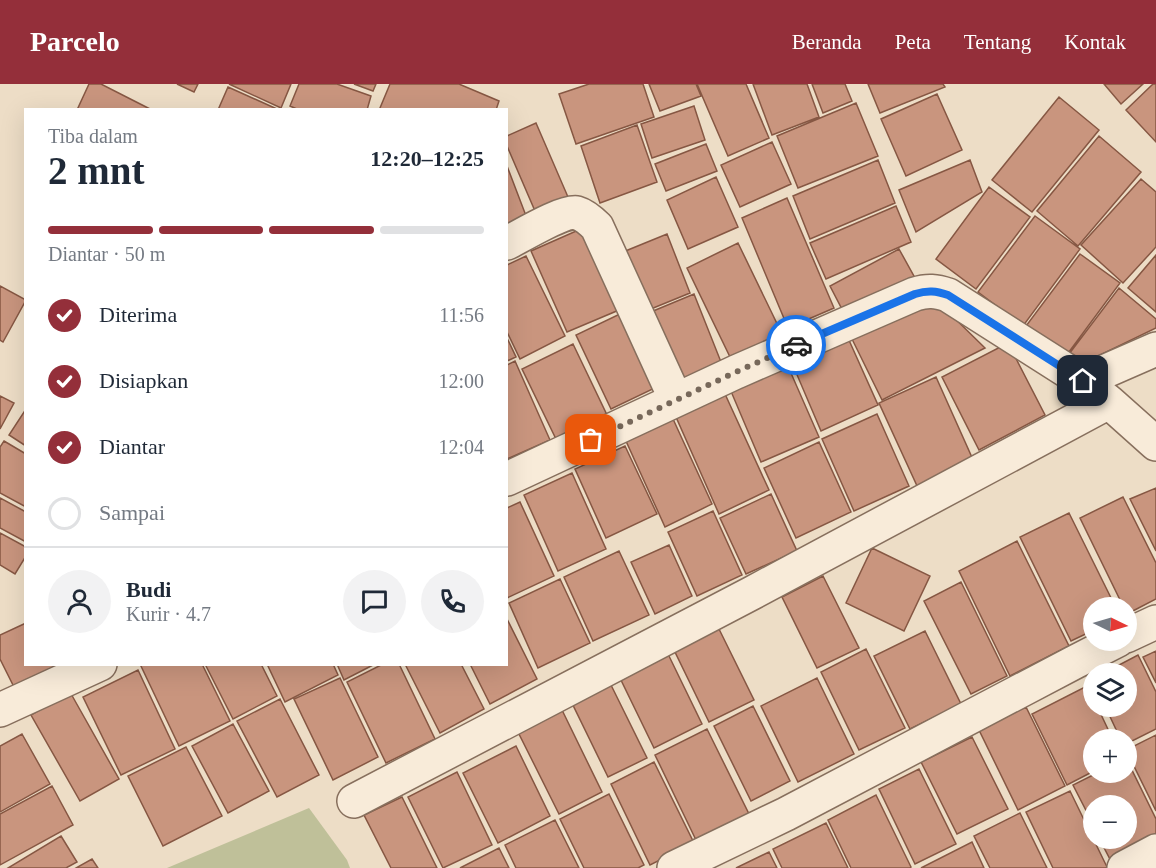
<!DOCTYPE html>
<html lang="id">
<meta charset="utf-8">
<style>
:root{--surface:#fff;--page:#f2f2f3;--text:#1f2937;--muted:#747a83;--line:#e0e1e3;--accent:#942f3a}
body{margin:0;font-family:Georgia,serif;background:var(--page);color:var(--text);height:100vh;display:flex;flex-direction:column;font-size:22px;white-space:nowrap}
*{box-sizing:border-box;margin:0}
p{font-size:20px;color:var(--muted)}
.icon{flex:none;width:33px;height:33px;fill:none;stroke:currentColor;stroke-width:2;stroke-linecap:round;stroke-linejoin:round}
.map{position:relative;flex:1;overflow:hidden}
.side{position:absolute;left:24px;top:24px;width:484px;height:558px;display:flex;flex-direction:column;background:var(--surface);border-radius:0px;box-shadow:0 6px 24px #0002}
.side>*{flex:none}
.needle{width:39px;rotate:95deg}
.controls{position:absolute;left:1083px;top:513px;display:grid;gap:12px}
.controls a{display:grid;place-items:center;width:54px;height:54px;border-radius:50%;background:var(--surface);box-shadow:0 6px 24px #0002;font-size:30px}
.pin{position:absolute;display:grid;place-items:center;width:51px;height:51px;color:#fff;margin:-26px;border-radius:12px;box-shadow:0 3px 9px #0006}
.courier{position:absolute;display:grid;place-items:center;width:60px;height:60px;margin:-30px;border:4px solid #1a73e8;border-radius:50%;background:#fff;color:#222;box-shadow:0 2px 8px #0007}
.summary em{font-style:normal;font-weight:600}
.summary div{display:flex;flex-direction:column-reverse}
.summary{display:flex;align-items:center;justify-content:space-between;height:102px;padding:0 24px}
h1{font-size:39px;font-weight:600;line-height:45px}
.bar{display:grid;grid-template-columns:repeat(4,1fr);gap:9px 6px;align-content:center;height:72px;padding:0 24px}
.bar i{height:8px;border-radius:4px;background:var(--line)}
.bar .selected{background:var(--accent)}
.bar p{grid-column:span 4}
.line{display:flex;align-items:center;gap:15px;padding:0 24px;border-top:2px solid var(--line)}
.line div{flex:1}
.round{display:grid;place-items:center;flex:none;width:63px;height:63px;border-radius:32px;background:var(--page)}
ol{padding:0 24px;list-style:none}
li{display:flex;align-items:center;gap:18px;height:66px}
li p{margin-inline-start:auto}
li .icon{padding:6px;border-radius:50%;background:var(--accent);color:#fff;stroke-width:4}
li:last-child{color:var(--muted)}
li i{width:33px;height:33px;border:3px solid var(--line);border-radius:50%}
header{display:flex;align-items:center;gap:36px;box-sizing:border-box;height:84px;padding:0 30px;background:var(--accent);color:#fff}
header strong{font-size:28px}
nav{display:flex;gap:33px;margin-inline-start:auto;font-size:21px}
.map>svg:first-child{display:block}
.cemetery{fill:#bfc099}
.building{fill:#c9957e;stroke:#865743;stroke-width:1.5}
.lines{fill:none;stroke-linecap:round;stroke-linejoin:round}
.minor-casing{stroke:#876f5d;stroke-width:36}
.minor{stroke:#f8ebd9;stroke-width:33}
.done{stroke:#77685a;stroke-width:6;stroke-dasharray:0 10.8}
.route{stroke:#1a73e8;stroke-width:8}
</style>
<header>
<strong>Parcelo</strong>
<nav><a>Beranda</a><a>Peta</a><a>Tentang</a><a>Kontak</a></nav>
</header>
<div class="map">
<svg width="1156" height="784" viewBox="0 0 1156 784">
<rect width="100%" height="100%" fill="#edddc6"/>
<path class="cemetery" d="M309,724L347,776L350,784H167Z"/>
<path class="building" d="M89,0H101L152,26H77Z
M177,0H198L194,8Z
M229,0H291L281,24Z
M299,0H337L371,12L367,26H299L290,22Z
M354,0H376L373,7Z
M390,0H459L499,17L496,26H383L380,24Z
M589,0H643L654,33L576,60L559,10Z
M649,0H696L701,12L660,27Z
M697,0H746L769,54L728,72Z
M753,0H807L819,33L772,51Z
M812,0H845L852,17L823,29Z
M868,0H943L945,3L880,29Z
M1104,0H1143L1121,20Z
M1153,0H1156V58L1126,26Z
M228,3L277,25V26H218Z
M937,10L962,66L906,92L881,35Z
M1059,13L1099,46L1032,128L992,96Z
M856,19L878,72L798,104L777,52Z
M694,22L705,56L652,74L641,40Z
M536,39L568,113L535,127L507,62V52Z
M637,41L657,98L600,119L581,62Z
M1099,52L1141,88L1078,162L1037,127Z
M772,58L791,100L740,123L721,81Z
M706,60L717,87L666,107L655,80Z
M878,76L895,119L810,155L793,112Z
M970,76L982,108L916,148L899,106Z
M507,82L528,137L507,144Z
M716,93L738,143L688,165L667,116Z
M1141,95L1156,108V163L1123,199L1081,161Z
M989,103L1030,133L976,205L936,175Z
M787,114L834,224L788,244L742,134Z
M896,122L911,158L826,195L810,159Z
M1035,132L1080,165L1023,242L978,208Z
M583,144L619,226L567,248L531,167Z
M667,150L690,209L646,227L623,168Z
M738,159L782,250L731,275L687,184Z
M899,165L915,194L845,231L830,202Z
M1080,170L1120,199L1066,272L1026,242Z
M1156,171V228L1128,204Z
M526,172L565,252L520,275L507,248V181Z
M0,202L26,216L3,258L0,256Z
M1119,204L1156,235V244L1090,276L1069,270Z
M694,210L723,283L675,303L646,230Z
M937,217L985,264L882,316L851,253Z
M624,228L659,302L611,325L576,251Z
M507,254L516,273L507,277Z
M848,254L878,321L821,347L792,279Z
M1008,259L1045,331L979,366L942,293Z
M573,260L607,331L556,355L522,285Z
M515,277L550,356L507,375V281Z
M787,280L819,353L761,378L730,305Z
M936,293L974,378L918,404L879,319Z
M725,310L769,406L719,430L676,333Z
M0,312L14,319L0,345Z
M26,325V362L9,351Z
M877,330L909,402L854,427L822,355Z
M673,335L712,420L665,443L626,357Z
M4,357L26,370V423L0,409V363Z
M819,358L851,428L796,454L764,384Z
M625,362L657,430L606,454L575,385Z
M572,389L606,465L558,487L524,411Z
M1156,404V467L1130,415Z
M771,410L797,467L746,490L720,434Z
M1123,413L1156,479V515L1127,530L1126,524H1124L1080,434Z
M0,414L26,428V458L0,444Z
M520,418L554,492L507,514V424Z
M713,427L742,491L697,512L668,448Z
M1069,429L1116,524H1094V546L1071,557L1020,453Z
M0,449L26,463V472L15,490L0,481Z
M1017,457L1069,562L1010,592L959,487Z
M669,461L692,512L655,530L631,478Z
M872,464L930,492L904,547L846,519Z
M619,467L649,531L593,557L564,493Z
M823,492L859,564L817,584L782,513Z
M560,495L590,559L538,584L509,519Z
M961,498L1007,592L971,610L924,517Z
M507,535L537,595L490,620L470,580H507Z
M26,539V580H52L56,589L17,609L0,575V551Z
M718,543L754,616L709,638L674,566Z
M925,547L961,620L910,645L874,572Z
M866,565L905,644L859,666L821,588Z
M1156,567V599L1143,573Z
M668,570L702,640L654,664L620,594Z
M1138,571L1156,608V645L1126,660V656H1121L1105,622H1126V590H1102Z
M140,580H202L230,637L179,662Z
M205,580H261L277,612L233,635Z
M267,580H333L338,591L285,618Z
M337,580H375L344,596Z
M383,580H399L435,655L386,679L347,598Z
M405,580H461L484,625L440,649Z
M138,586L175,665L121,691L83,613Z
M340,594L378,673L333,696L294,615Z
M817,594L854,670L798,698L761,622Z
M609,597L647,674L608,693L570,615Z
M1087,602L1094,615V622H1097L1113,656H1094V687L1067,701L1032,630Z
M70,608L119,695L80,717L31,631Z
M280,615L319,691L277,713L237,637Z
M753,622L790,697L751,717L714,642Z
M1026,623L1065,702L1018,726L979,646Z
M562,626L602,708L559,730L518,648Z
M233,640L269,707L228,729L192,662Z
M707,645L749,730L696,756L655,671Z
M22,650L50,700L0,728V662Z
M1156,651V727L1126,666Z
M972,653L1008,725L957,750L921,678Z
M516,662L550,732L498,759L463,689Z
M186,663L222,732L163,762L128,692Z
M1126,674L1156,735V759L1113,781L1099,754H1126V722H1094V742L1073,701L1099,688H1126Z
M654,678L694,759L650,781L611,700Z
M919,685L956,760L915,780L879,705Z
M457,688L492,761L443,784L408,713Z
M52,702L73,741L0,781V730Z
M1070,707L1107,783L1106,784H1053L1026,728Z
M609,710L644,781L638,784H584L560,735Z
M876,711L911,783L910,784H851L828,736Z
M402,713L437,784H391L364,731Z
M1020,729L1047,784H990L974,752Z
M555,736L579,784H516L505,761Z
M826,739L848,784H782L773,765Z
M61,752L77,778L66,784H8Z
M972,758L984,784H921Z
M499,764L509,784H460Z
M769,768L777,784H736Z
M92,775L98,784H76Z"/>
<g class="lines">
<g class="minor-casing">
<path id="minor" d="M507,159C521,152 564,126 577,129C584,131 592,138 597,143L676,316
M1156,265L1083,297L1109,318L1156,360
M507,395L736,288L915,210C928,206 936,207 948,211L1083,297
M1126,552L1156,538
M0,626L100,580
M354,717L752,509L1109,318
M674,784L786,730L1075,578L1118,556
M1124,784L1156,767"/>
</g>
<use href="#minor" class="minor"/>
</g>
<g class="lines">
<path class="done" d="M591,356L736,288L796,261"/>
<path class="route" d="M796,261L915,210C928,206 936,207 948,211L1083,297"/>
</g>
</svg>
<div class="controls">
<a><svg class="needle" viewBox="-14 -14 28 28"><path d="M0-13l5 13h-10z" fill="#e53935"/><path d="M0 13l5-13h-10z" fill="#747a83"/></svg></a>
<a><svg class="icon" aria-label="layers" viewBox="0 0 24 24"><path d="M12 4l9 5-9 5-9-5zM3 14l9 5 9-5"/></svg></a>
<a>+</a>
<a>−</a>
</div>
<div class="pin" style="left:591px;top:356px;background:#ea580c"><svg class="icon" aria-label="bag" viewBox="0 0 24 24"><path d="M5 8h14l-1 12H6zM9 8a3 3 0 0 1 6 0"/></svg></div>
<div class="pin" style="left:1083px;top:297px;background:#1f2937"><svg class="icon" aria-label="home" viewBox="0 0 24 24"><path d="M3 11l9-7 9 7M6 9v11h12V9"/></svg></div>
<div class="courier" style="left:796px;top:261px"><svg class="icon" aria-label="car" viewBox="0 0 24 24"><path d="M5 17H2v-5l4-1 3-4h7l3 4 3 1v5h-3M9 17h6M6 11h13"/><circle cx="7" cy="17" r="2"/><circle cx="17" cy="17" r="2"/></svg></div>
<section class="side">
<div class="summary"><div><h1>2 mnt</h1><p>Tiba dalam</p></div><em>12:20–12:25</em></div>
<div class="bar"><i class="selected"></i><i class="selected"></i><i class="selected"></i><i></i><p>Diantar · 50 m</p></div>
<ol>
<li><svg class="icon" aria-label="check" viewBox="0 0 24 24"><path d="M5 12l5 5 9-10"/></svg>Diterima<p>11:56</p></li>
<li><svg class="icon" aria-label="check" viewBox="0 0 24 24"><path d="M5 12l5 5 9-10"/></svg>Disiapkan<p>12:00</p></li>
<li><svg class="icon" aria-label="check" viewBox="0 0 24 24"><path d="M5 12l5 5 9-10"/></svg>Diantar<p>12:04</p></li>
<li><i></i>Sampai</li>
</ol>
<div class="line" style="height:108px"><a class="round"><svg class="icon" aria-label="person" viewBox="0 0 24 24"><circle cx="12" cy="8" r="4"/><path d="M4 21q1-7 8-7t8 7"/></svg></a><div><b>Budi</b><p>Kurir · 4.7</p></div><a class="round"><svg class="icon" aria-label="chat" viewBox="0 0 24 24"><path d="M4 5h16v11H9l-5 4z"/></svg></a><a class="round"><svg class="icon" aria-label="phone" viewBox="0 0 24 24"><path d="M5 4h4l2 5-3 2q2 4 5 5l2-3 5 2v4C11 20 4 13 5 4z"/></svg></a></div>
</section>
</div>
